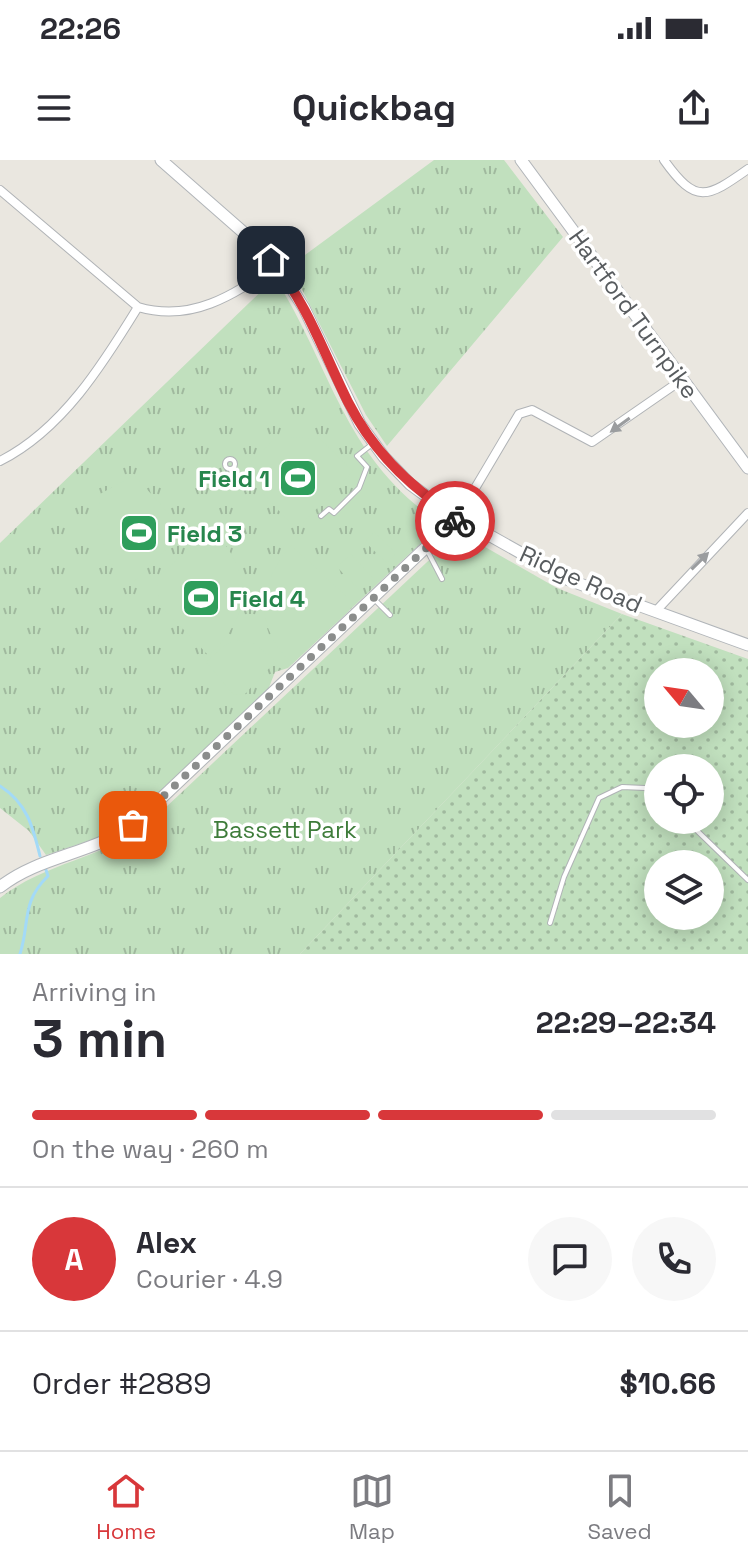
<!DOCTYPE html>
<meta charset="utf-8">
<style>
:root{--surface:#fff;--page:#f7f7f7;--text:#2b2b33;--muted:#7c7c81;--line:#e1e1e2;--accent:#d8373a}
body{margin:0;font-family:"Space Grotesk",sans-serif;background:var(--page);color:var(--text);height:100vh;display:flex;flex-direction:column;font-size:30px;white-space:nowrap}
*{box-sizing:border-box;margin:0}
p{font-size:26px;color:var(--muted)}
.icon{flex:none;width:44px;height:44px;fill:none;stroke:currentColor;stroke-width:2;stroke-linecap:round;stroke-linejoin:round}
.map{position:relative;height:794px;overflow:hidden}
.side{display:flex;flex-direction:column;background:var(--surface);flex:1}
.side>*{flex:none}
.needle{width:52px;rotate:299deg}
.buttons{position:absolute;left:644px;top:498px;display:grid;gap:16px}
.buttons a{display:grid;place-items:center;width:80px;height:80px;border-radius:50%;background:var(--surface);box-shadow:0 4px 20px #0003;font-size:40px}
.pin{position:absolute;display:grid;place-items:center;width:68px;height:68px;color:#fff;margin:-34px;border-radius:16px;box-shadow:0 4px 12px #0006}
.courier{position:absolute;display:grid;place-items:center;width:80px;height:80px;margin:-40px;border:6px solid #d8373a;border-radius:50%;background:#fff;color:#222;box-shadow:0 2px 10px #0007}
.overview em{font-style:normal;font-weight:700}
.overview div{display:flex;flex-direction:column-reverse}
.overview{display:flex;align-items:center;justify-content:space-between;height:136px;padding:0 32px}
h1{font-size:52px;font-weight:700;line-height:60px}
.bar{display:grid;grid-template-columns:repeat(4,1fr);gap:12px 8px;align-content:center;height:96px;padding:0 32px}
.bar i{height:10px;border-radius:6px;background:var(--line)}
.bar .selected{background:var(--accent)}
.bar p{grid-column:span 4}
.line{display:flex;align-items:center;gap:20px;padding:0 32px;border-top:2px solid var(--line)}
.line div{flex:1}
.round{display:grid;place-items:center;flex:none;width:84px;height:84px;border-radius:42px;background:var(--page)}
.status{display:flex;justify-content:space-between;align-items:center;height:56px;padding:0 40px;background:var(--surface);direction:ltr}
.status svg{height:22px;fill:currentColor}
header{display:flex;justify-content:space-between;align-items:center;height:104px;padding:0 32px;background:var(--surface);font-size:36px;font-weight:700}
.tab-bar{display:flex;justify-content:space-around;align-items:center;height:112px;border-top:2px solid var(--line);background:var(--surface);font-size:22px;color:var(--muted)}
.tab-bar a{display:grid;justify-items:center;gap:4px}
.tab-bar .selected{color:var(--accent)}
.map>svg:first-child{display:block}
.grass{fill:url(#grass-dots);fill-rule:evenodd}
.park{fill:url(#park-tufts)}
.pitch{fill:#c1e0be}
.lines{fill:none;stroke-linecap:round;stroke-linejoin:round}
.stream{stroke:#a3daf7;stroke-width:3}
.lane-casing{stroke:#b0b3b6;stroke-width:6}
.street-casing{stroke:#b0b3b6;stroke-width:10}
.secondary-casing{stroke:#b1b5b9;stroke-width:13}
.lane{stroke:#fff;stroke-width:4}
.street{stroke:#fff;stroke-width:8}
.secondary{stroke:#fff;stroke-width:11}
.oneway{fill:#9b9d9f}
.done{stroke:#8b8d8c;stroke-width:8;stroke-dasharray:0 14.4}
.route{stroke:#d8373a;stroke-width:10}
.labels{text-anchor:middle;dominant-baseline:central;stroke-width:7;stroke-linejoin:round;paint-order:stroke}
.street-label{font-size:24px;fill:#585c5f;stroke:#fff}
.leisure-label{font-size:24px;font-weight:bold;fill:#27864d;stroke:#fff;text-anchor:start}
.park-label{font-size:24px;fill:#3e7c3a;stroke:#fff}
</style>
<div class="status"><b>22:26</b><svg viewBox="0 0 49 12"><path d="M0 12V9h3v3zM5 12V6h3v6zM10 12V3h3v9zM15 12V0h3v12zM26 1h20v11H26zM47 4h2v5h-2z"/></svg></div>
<header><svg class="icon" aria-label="menu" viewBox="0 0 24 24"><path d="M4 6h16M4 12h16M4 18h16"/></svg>Quickbag<svg class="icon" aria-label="share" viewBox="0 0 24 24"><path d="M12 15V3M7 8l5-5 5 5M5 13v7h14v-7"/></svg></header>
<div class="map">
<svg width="748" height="794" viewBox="0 0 748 794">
<defs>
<pattern id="grass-dots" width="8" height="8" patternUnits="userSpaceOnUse" patternTransform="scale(2)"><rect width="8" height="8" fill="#c1e0be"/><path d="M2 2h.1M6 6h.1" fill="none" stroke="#a0b99e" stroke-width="1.8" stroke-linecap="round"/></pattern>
<pattern id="park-tufts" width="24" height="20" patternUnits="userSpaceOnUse" patternTransform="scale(2)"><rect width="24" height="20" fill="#c1e0be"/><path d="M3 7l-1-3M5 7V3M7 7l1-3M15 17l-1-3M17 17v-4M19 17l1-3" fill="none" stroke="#a0b99e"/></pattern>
</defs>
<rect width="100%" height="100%" fill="#eae7e0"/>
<path class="grass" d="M622,454L748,499V794H300ZM658,512H710V564H658ZM658,608H710V660H658ZM658,704H710V756H658Z"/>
<path class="park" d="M434,0H504L563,77L387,286L366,255L290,106Z
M275,118C331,206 343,296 436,360L437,368L288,508L275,512L268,530L132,657L97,678L46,695L29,671L0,648V383Z
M459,372L557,428L622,454L300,794H0V738C44,703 103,698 148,664Z"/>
<path class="pitch" d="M291,277L320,279L353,311L302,364L290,363L243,311L273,280Z
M134,315L181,367L178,378L126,429L119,422L97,367L100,334Z
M212,368C254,415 253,452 209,496L159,444L157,418Z
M374,372L396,393L387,403L365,382Z
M291,385L349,439V451L292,504C253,465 258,425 291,385Z
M351,394L373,418L360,431L337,407Z
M237,480L253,483L276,501L244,535L233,534L206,502L224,486Z"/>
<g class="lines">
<path class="stream" d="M0,626C27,643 33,667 40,696
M20,794C30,763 21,742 48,716L46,710"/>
<g class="lane-casing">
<path id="lane" d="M225 304a5 5 0 1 1 10 0a5 5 0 1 1-10 0Z
M321,356L329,349L334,353L359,328L367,307L357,296L371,285
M427,390L442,419
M375,440L390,455
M686,660L748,720
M550,763L564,717L599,638L622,627L645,628L658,634"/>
</g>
<g class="street-casing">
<path id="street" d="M664,0C696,45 707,38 748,9
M0,30L138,147
M0,301C62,270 103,204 138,147C192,163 233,135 276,106
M458,357L519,254L532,250L592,282L683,219
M655,452L748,353"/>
</g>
<g class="secondary-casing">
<path id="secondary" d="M161,0L243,72L282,113L304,148L360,264L384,297L410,324L448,352L569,420L748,485
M521,0L748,308
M0,727C39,696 92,694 133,665L458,357"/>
</g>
<use href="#lane" class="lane"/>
<use href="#street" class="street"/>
<use href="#secondary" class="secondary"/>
</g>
<defs><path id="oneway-solid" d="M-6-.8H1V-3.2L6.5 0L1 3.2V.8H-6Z" transform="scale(2)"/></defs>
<g class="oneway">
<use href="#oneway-solid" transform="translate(620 265) rotate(144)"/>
<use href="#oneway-solid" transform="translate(700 401) rotate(-45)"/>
</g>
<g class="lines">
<path class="done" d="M133,665L455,361"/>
<path class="route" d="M271,100C307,142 324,194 348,242C373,291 411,329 458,357L455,361"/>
</g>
<defs>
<g id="stadium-square" transform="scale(2)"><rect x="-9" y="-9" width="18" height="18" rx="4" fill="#2e9e5b" stroke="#fff"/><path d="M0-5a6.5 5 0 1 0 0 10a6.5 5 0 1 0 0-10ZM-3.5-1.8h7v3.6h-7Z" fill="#fff"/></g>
</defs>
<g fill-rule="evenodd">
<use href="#stadium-square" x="298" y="318"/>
<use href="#stadium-square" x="139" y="373"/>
<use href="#stadium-square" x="201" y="438"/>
</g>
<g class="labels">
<g class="street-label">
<text transform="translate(634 154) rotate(54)">Hartford Turnpike</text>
<text transform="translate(581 419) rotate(24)">Ridge Road</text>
</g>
<g class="leisure-label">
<text x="270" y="318" text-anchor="end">Field 1</text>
<text x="167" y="373">Field 3</text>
<text x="229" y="438">Field 4</text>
</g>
<g class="park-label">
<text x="285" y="669">Bassett Park</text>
</g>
</g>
</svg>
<div class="buttons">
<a><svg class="needle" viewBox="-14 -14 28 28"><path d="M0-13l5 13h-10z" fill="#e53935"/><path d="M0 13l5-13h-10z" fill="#7c7c81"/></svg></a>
<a><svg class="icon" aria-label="locate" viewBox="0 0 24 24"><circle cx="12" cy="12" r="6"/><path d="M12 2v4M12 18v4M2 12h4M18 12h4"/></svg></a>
<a><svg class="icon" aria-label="layers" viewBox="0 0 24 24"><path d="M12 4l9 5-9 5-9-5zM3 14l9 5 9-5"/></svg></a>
</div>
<div class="pin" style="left:133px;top:665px;background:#ea580c"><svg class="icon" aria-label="bag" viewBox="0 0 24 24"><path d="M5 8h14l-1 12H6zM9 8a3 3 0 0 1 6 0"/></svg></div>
<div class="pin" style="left:271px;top:100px;background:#1f2937"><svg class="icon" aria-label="home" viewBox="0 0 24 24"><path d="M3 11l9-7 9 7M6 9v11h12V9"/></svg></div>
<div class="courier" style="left:455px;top:361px"><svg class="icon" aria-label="bike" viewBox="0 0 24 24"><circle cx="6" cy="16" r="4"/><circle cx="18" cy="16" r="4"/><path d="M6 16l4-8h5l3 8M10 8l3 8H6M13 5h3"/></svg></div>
</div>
<section class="side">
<div class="overview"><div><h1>3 min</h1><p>Arriving in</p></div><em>22:29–22:34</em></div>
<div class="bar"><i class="selected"></i><i class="selected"></i><i class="selected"></i><i></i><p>On the way · 260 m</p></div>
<div class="line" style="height:144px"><b class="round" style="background:var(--accent);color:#fff">A</b><div><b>Alex</b><p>Courier · 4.9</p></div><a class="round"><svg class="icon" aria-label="chat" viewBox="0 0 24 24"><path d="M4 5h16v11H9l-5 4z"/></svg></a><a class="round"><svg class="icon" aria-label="phone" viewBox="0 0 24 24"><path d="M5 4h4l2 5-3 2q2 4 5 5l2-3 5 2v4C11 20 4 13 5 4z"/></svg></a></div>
<div class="line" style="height:104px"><div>Order #2889</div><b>$10.66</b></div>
</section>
<nav class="tab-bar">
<a class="selected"><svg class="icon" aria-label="home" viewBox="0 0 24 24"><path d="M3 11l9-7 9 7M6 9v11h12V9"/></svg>Home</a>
<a><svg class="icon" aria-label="map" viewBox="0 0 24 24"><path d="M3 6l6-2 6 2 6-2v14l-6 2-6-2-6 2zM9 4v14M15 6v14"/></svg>Map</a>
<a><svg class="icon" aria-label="saved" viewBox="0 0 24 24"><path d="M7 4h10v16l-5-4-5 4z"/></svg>Saved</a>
</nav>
